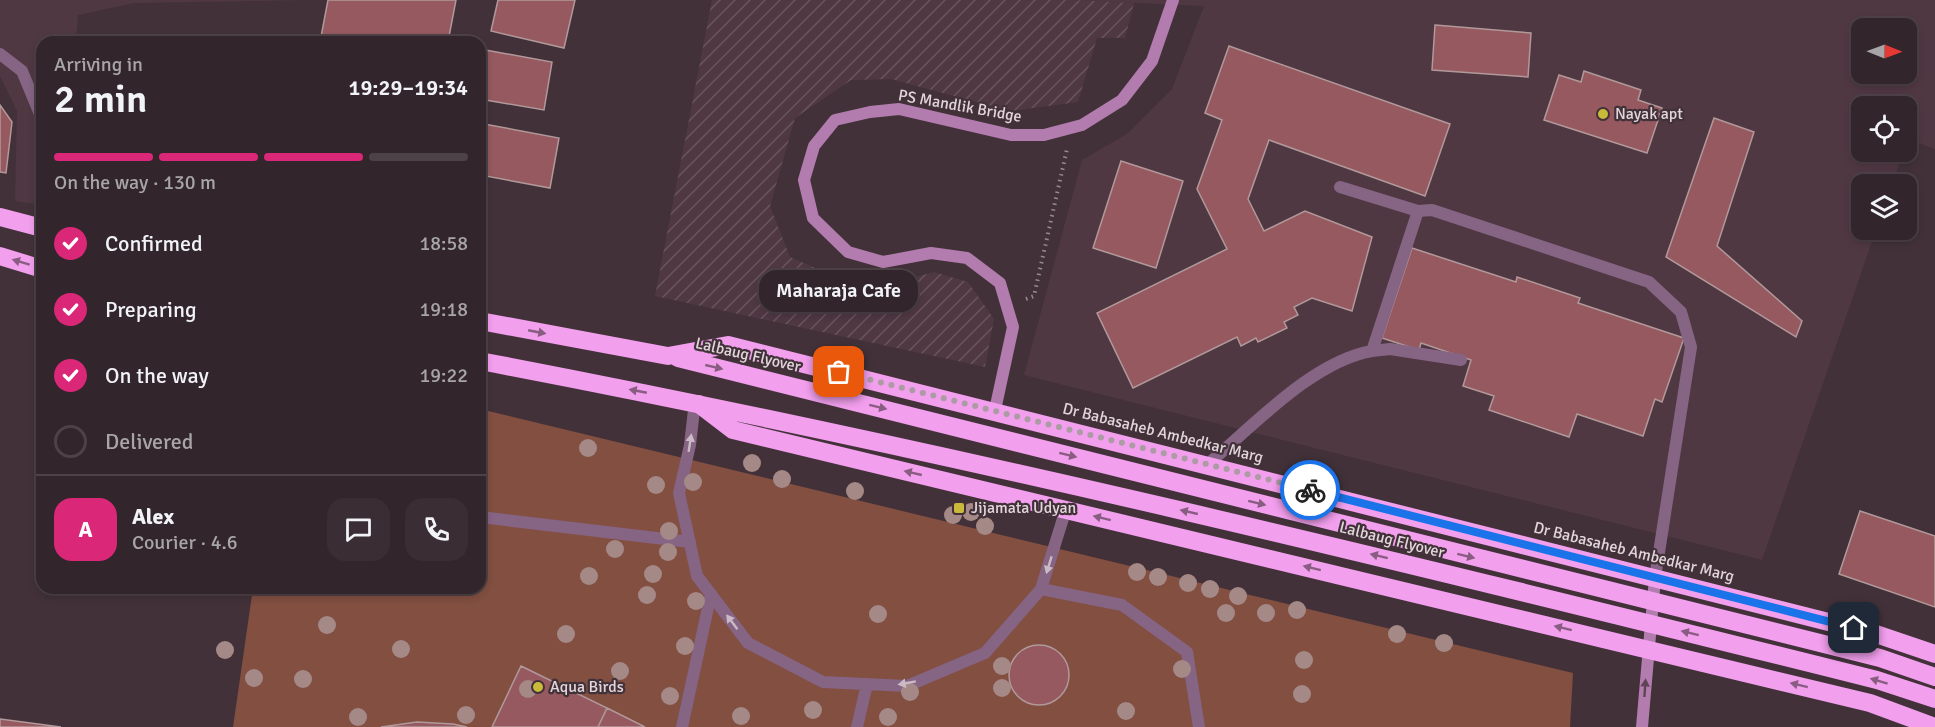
<!DOCTYPE html>
<meta charset="utf-8">
<style>
:root{--surface:#32252b;--page:#3a2d33;--text:#f1f3f6;--muted:#a8a5a9;--line:#4d4247;--accent:#db2777}
body{margin:0;font-family:Signika,sans-serif;background:var(--page);color:var(--text);height:100vh;display:flex;flex-direction:column;font-size:22px;white-space:nowrap}
*{box-sizing:border-box;margin:0}
p{font-size:20px;color:var(--muted)}
.icon{flex:none;width:33px;height:33px;fill:none;stroke:currentColor;stroke-width:2;stroke-linecap:round;stroke-linejoin:round}
.map{position:relative;flex:1;overflow:hidden}
.sheet{position:absolute;left:36px;top:36px;width:450px;height:558px;display:flex;flex-direction:column;background:var(--surface);border-radius:18px;box-shadow:0 3px 9px #0003,0 0 0 2px var(--line)}
.sheet>*{flex:none}
.needle{width:39px;rotate:91deg}
.fabs{position:absolute;left:1851px;top:18px;display:grid;gap:12px}
.fabs a{display:grid;place-items:center;width:66px;height:66px;border-radius:12px;background:var(--surface);box-shadow:0 3px 9px #0003,0 0 0 2px var(--line);font-size:30px}
.pin{position:absolute;display:grid;place-items:center;width:51px;height:51px;color:#fff;margin:-26px;border-radius:12px;box-shadow:0 3px 9px #0006}
.courier{position:absolute;display:grid;place-items:center;width:60px;height:60px;margin:-30px;border:4px solid #1a73e8;border-radius:50%;background:#fff;color:#222;box-shadow:0 2px 8px #0007}
.bubble{position:absolute;height:42px;border-radius:18px;background:var(--surface);box-shadow:0 3px 9px #0003,0 0 0 2px var(--line);font-size:20px;font-weight:600;line-height:42px;text-align:center}
.headline em{font-style:normal;font-weight:600}
.headline div{display:flex;flex-direction:column-reverse}
.headline{display:flex;align-items:center;justify-content:space-between;height:102px;padding:0 18px}
h1{font-size:39px;font-weight:600;line-height:45px}
.bar{display:grid;grid-template-columns:repeat(4,1fr);gap:9px 6px;align-content:center;height:72px;padding:0 18px}
.bar i{height:8px;border-radius:4px;background:var(--line)}
.bar .selected{background:var(--accent)}
.bar p{grid-column:span 4}
.line{display:flex;align-items:center;gap:15px;padding:0 18px;border-top:2px solid var(--line)}
.line div{flex:1}
.round{display:grid;place-items:center;flex:none;width:63px;height:63px;border-radius:18px;background:var(--page)}
ol{padding:0 18px;list-style:none}
li{display:flex;align-items:center;gap:18px;height:66px}
li p{margin-inline-start:auto}
li .icon{padding:6px;border-radius:50%;background:var(--accent);color:#fff;stroke-width:4}
li:last-child{color:var(--muted)}
li i{width:33px;height:33px;border:3px solid var(--line);border-radius:50%}
.map>svg:first-child{display:block}
.built{fill:#503843;fill-rule:evenodd}
.industrial{fill:url(#industrial-furrows)}
.green{fill:#824f41}
.building{fill:#95595f;stroke:#b1999b;stroke-width:1.5}
.lines{fill:none;stroke-linecap:round;stroke-linejoin:round}
.path{stroke:#97898f;stroke-width:4;stroke-dasharray:1.5 4.5;stroke-linecap:butt}
.lane{stroke:#866484;stroke-width:12}
.secondary{stroke:#b27cae;stroke-width:12}
.highway{stroke:#f29fed;stroke-width:18}
.tree{fill:#a58987}
.oneway{fill:#885d81}
.oneway2{fill:#cbbac5}
.oneway3{fill:#5e4456}
.done{stroke:#aa9ca2;stroke-width:6;stroke-dasharray:0 10.8}
.route{stroke:#1a73e8;stroke-width:8}
.poi-dot{fill:#caba3a;stroke:#423139;stroke-width:2}
.labels{text-anchor:middle;dominant-baseline:central;stroke-width:4.5;stroke-linejoin:round;paint-order:stroke}
.street-label{font-size:16px;fill:#e2d6db;stroke:#423139}
.poi-label{font-size:16px;fill:#e2d6db;stroke:#423139;text-anchor:start}
</style>
<div class="map">
<svg width="1935" height="727" viewBox="0 0 1935 727">
<defs>
<pattern id="industrial-furrows" width="10" height="10" patternUnits="userSpaceOnUse" patternTransform="scale(1.5)"><rect width="10" height="10" fill="#503843"/><path d="M-1 1l2-2M0 10L10 0M9 11l2-2" fill="none" stroke="#69545e"/></pattern>
</defs>
<rect width="100%" height="100%" fill="#423139"/>
<path class="built" d="M0,0H307L134,3L78,15L76,42H42V205L15,201L17,111L0,76Z
M1073,0H1935V149L1908,139L1907,142L1906,106H1862V152H1903L1892,184H1862V230H1876L1762,560L1024,375L1082,160L1127,134L1172,89L1204,6ZM1862,28H1906V74H1862Z"/>
<path class="industrial" d="M712,0H1073L1134,3L1125,38H1097L1078,102L1010,111L891,79L851,80L795,118L770,206L790,257L820,270L898,282L934,272L968,282L994,319L985,367L655,296Z"/>
<path class="green" d="M480,409L1573,673L1570,727H233L253,588H480Z"/>
<path class="building" d="M328,0H456L448,42H320Z
M498,0H575L564,48L491,31Z
M1435,25L1531,33L1528,77L1432,70Z
M1229,46L1450,124L1425,196L1269,140L1248,199L1264,231L1305,211L1372,237L1352,311L1312,298L1294,307L1298,315L1284,322L1287,328L1258,342L1256,338L1241,346L1237,337L1133,388L1097,313L1227,249L1197,189L1222,120L1205,113Z
M480,49L552,62L544,110L480,99Z
M1584,71L1641,90L1638,100L1662,108L1647,153L1544,120L1559,75L1581,82Z
M0,105L12,122L6,173L0,172Z
M1714,118L1754,132L1717,246L1802,321L1796,337L1666,257Z
M484,124L559,138L550,188L480,175V143Z
M1121,161L1183,181L1156,268L1093,248Z
M1412,248L1516,282L1517,277L1580,298L1578,303L1684,338L1662,402L1655,399L1643,436L1577,414L1569,437L1489,410L1494,396L1463,386L1471,360L1421,343L1419,350L1382,338Z
M1860,511L1935,536V607L1839,574Z
M1009 675a30 30 0 1 1 60 0a30 30 0 1 1-60 0Z
M521,666L607,708L598,727H492Z
M607,708L645,727H598Z
M0,719L61,727H0Z
M417,722L453,724L467,727H381Z"/>
<g class="lines">
<path class="path" d="M1026,299L1034,296L1067,149"/>
<path class="lane" d="M0,54L22,71L42,119
M1340,187L1418,211L1432,210L1649,282L1681,312L1691,347L1655,578
M1372,351L1390,349L1461,360
M695,401L690,445L679,493L697,576L748,643L823,682L907,686L985,653L1041,589L1066,509
M1208,464C1253,426 1313,361 1372,351L1418,211
M480,517L690,542
M1041,589L1122,605L1187,652L1199,727
M682,727L711,594
M857,727L867,684"/>
<path class="secondary" d="M995,410L1013,327L1000,283L967,258L931,253L883,262L848,252L813,218L804,180L814,146L835,120L870,112L899,109L1011,135H1044L1082,125L1122,100L1152,61L1173,0
M1642,727L1655,578"/>
<path class="highway" d="M0,217L42,228
M0,256L42,269
M480,321L668,356L728,345L1876,634L1935,654
M678,358L1880,658L1935,677
M480,361C949,450 1413,564 1877,680L1935,699
M699,404L733,430L1870,703L1935,727"/>
</g>
<g class="tree">
<circle cx="588" cy="448" r="9"/>
<circle cx="752" cy="463" r="9"/>
<circle cx="782" cy="479" r="9"/>
<circle cx="693" cy="482" r="9"/>
<circle cx="656" cy="485" r="9"/>
<circle cx="855" cy="491" r="9"/>
<circle cx="971" cy="512" r="9"/>
<circle cx="953" cy="515" r="9"/>
<circle cx="985" cy="526" r="9"/>
<circle cx="669" cy="531" r="9"/>
<circle cx="615" cy="549" r="9"/>
<circle cx="668" cy="552" r="9"/>
<circle cx="1137" cy="572" r="9"/>
<circle cx="653" cy="574" r="9"/>
<circle cx="589" cy="576" r="9"/>
<circle cx="1158" cy="577" r="9"/>
<circle cx="1188" cy="583" r="9"/>
<circle cx="1210" cy="589" r="9"/>
<circle cx="647" cy="595" r="9"/>
<circle cx="1238" cy="596" r="9"/>
<circle cx="696" cy="601" r="9"/>
<circle cx="1297" cy="610" r="9"/>
<circle cx="1226" cy="613" r="9"/>
<circle cx="1266" cy="613" r="9"/>
<circle cx="878" cy="614" r="9"/>
<circle cx="327" cy="625" r="9"/>
<circle cx="566" cy="634" r="9"/>
<circle cx="1397" cy="634" r="9"/>
<circle cx="1444" cy="643" r="9"/>
<circle cx="685" cy="646" r="9"/>
<circle cx="401" cy="649" r="9"/>
<circle cx="225" cy="650" r="9"/>
<circle cx="1304" cy="660" r="9"/>
<circle cx="1002" cy="666" r="9"/>
<circle cx="1182" cy="669" r="9"/>
<circle cx="620" cy="671" r="9"/>
<circle cx="254" cy="678" r="9"/>
<circle cx="303" cy="679" r="9"/>
<circle cx="1002" cy="688" r="9"/>
<circle cx="528" cy="689" r="9"/>
<circle cx="910" cy="692" r="9"/>
<circle cx="1302" cy="694" r="9"/>
<circle cx="670" cy="696" r="9"/>
<circle cx="813" cy="710" r="9"/>
<circle cx="1126" cy="711" r="9"/>
<circle cx="466" cy="715" r="9"/>
<circle cx="741" cy="716" r="9"/>
<circle cx="358" cy="717" r="9"/>
<circle cx="888" cy="717" r="9"/>
</g>
<defs><path id="oneway-solid" d="M-6-.8H1V-3.2L6.5 0L1 3.2V.8H-6Z" transform="scale(1.5)"/></defs>
<g class="oneway">
<use href="#oneway-solid" transform="translate(21 262) rotate(-163)"/>
<use href="#oneway-solid" transform="translate(537 332) rotate(11)"/>
<use href="#oneway-solid" transform="translate(714 367) rotate(13)"/>
<use href="#oneway-solid" transform="translate(638 391) rotate(-169)"/>
<use href="#oneway-solid" transform="translate(878 407) rotate(14)"/>
<use href="#oneway-solid" transform="translate(1068 455) rotate(14)"/>
<use href="#oneway-solid" transform="translate(913 473) rotate(-167)"/>
<use href="#oneway-solid" transform="translate(1257 503) rotate(14)"/>
<use href="#oneway-solid" transform="translate(1189 512) rotate(-167)"/>
<use href="#oneway-solid" transform="translate(1102 518) rotate(-166)"/>
<use href="#oneway-solid" transform="translate(1379 556) rotate(-166)"/>
<use href="#oneway-solid" transform="translate(1466 556) rotate(14)"/>
<use href="#oneway-solid" transform="translate(1312 568) rotate(-166)"/>
<use href="#oneway-solid" transform="translate(1563 628) rotate(-166)"/>
<use href="#oneway-solid" transform="translate(1690 633) rotate(-166)"/>
<use href="#oneway-solid" transform="translate(1879 681) rotate(-163)"/>
<use href="#oneway-solid" transform="translate(1799 685) rotate(-166)"/>
</g>
<g class="oneway2">
<use href="#oneway-solid" transform="translate(690 443) rotate(-81)"/>
<use href="#oneway-solid" transform="translate(1049 565) rotate(107)"/>
<use href="#oneway-solid" transform="translate(732 622) rotate(-127)"/>
<use href="#oneway-solid" transform="translate(907 683) rotate(170)"/>
</g>
<use class="oneway3" href="#oneway-solid" transform="translate(1645 688) rotate(-86)"/>
<g class="lines">
<path class="done" d="M839,372L1310,490"/>
<path class="route" d="M1310,490L1854,628"/>
</g>
<g class="poi-dot">
<circle cx="1603" cy="114" r="6"/>
<rect x="953" y="502" width="12" height="12" rx="3"/>
<circle cx="538" cy="687" r="6"/>
</g>
<g class="labels">
<g class="street-label">
<text transform="translate(960 106) rotate(10)">PS Mandlik Bridge</text>
<text transform="translate(748 355) rotate(13)">Lalbaug Flyover</text>
<text transform="translate(1163 433) rotate(14)">Dr Babasaheb Ambedkar Marg</text>
<text transform="translate(1392 540) rotate(14)">Lalbaug Flyover</text>
<text transform="translate(1634 552) rotate(14)">Dr Babasaheb Ambedkar Marg</text>
</g>
<g class="poi-label">
<text x="1615" y="114">Nayak apt</text>
<text x="971" y="508">Jijamata Udyan</text>
<text x="550" y="687">Aqua Birds</text>
</g>
</g>
</svg>
<div class="fabs">
<a><svg class="needle" viewBox="-14 -14 28 28"><path d="M0-13l5 13h-10z" fill="#e53935"/><path d="M0 13l5-13h-10z" fill="#a8a5a9"/></svg></a>
<a><svg class="icon" aria-label="locate" viewBox="0 0 24 24"><circle cx="12" cy="12" r="6"/><path d="M12 2v4M12 18v4M2 12h4M18 12h4"/></svg></a>
<a><svg class="icon" aria-label="layers" viewBox="0 0 24 24"><path d="M12 4l9 5-9 5-9-5zM3 14l9 5 9-5"/></svg></a>
</div>
<div class="pin" style="left:839px;top:372px;background:#ea580c"><svg class="icon" aria-label="bag" viewBox="0 0 24 24"><path d="M5 8h14l-1 12H6zM9 8a3 3 0 0 1 6 0"/></svg></div>
<div class="pin" style="left:1854px;top:628px;background:#1f2937"><svg class="icon" aria-label="home" viewBox="0 0 24 24"><path d="M3 11l9-7 9 7M6 9v11h12V9"/></svg></div>
<div class="courier" style="left:1310px;top:490px"><svg class="icon" aria-label="bike" viewBox="0 0 24 24"><circle cx="6" cy="16" r="4"/><circle cx="18" cy="16" r="4"/><path d="M6 16l4-8h5l3 8M10 8l3 8H6M13 5h3"/></svg></div>
<div class="bubble" style="left:759px;top:270px;width:159px">Maharaja Cafe</div>
<section class="sheet">
<div class="headline"><div><h1>2 min</h1><p>Arriving in</p></div><em>19:29–19:34</em></div>
<div class="bar"><i class="selected"></i><i class="selected"></i><i class="selected"></i><i></i><p>On the way · 130 m</p></div>
<ol>
<li><svg class="icon" aria-label="check" viewBox="0 0 24 24"><path d="M5 12l5 5 9-10"/></svg>Confirmed<p>18:58</p></li>
<li><svg class="icon" aria-label="check" viewBox="0 0 24 24"><path d="M5 12l5 5 9-10"/></svg>Preparing<p>19:18</p></li>
<li><svg class="icon" aria-label="check" viewBox="0 0 24 24"><path d="M5 12l5 5 9-10"/></svg>On the way<p>19:22</p></li>
<li><i></i>Delivered</li>
</ol>
<div class="line" style="height:108px"><b class="round" style="background:var(--accent);color:#fff">A</b><div><b>Alex</b><p>Courier · 4.6</p></div><a class="round"><svg class="icon" aria-label="chat" viewBox="0 0 24 24"><path d="M4 5h16v11H9l-5 4z"/></svg></a><a class="round"><svg class="icon" aria-label="phone" viewBox="0 0 24 24"><path d="M5 4h4l2 5-3 2q2 4 5 5l2-3 5 2v4C11 20 4 13 5 4z"/></svg></a></div>
</section>
</div>
